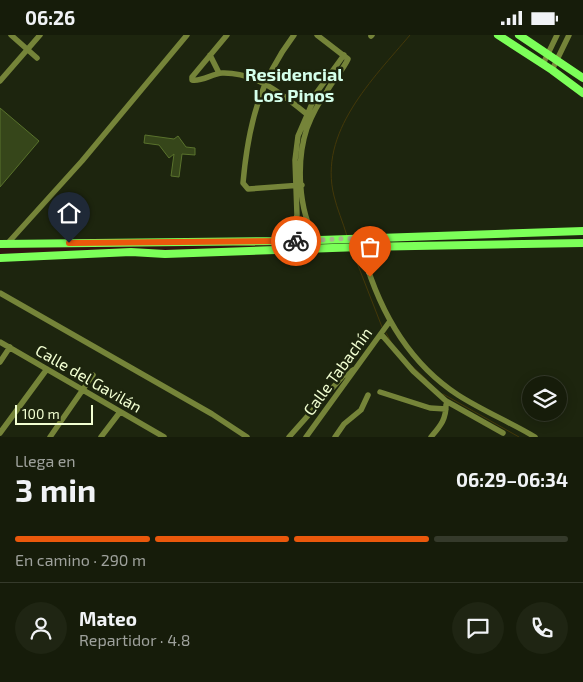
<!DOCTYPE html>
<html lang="es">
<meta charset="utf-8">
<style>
:root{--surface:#161c0a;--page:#1f2513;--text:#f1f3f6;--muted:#9ea19c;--line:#353a2b;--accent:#ea580c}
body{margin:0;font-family:"Exo 2",sans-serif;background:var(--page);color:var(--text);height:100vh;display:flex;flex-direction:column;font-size:19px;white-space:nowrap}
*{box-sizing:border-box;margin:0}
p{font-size:16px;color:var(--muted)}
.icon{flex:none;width:28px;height:28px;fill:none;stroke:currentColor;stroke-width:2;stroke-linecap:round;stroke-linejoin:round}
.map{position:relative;height:402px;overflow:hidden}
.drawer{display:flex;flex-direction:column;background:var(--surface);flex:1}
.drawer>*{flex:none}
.controls{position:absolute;left:522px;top:341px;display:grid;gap:10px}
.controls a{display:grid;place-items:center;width:45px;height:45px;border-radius:50%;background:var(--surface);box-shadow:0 2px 12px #0003,0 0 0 1px var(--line);font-size:25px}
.scale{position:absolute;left:15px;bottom:12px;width:78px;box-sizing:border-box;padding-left:5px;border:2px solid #f2ffd2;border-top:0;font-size:14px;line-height:18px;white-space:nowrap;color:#f2ffd2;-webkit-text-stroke:4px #1d250e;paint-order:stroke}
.pin{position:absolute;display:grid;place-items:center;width:42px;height:42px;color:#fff;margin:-51px -21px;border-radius:50% 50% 50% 0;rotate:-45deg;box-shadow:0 0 5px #0007}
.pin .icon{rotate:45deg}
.courier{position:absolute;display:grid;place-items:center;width:50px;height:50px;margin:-25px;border:4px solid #ea580c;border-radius:50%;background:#fff;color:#222;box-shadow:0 1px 6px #0007}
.headline em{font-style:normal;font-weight:700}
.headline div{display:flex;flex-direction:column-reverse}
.headline{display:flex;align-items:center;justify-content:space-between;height:85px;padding:0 15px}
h1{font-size:32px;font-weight:700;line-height:38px}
.bar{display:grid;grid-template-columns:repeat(4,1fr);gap:8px 5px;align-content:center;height:60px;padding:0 15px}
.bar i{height:6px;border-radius:4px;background:var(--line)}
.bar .current{background:var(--accent)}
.bar p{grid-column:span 4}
.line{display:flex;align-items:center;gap:12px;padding:0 15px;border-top:1px solid var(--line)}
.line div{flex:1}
.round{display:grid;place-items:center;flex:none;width:52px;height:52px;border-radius:26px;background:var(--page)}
.status{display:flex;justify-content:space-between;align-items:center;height:35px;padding:0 25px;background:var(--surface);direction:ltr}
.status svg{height:14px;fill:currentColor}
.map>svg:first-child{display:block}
.green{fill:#2f1511}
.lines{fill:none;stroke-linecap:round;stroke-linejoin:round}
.stream{stroke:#433809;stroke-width:1}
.building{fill:#36461a;stroke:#59722c}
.minor{stroke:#758439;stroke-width:5.5}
.major{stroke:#7cff59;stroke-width:8}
.done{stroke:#a7b38d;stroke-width:5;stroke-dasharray:0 9}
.route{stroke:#ea580c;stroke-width:6}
.labels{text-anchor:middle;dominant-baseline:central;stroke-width:5;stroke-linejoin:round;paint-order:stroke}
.street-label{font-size:16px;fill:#f2ffd2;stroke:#1d250e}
.neighbourhood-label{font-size:18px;font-weight:bold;fill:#d4ffeb;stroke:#1d250e}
</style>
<div class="status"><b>06:26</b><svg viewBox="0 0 49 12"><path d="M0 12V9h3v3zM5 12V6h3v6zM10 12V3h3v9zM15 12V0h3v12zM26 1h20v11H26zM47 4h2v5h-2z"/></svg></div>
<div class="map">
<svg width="583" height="402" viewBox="0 0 583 402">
<rect width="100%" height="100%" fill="#1d250e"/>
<path class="green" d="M277,209V213L0,219V213Z"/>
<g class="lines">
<path class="stream" d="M347,201C343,187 337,174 334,161C318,97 373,44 410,0
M354,220L382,292
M386,298L391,307
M412,331L427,345
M443,359L519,402"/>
</g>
<path class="building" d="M0,73L39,106L0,152Z
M145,100L174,104L178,101L186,112L195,113V120L182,119L179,142L171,141L174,119L169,123L159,110L144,108Z"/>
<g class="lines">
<path class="minor" d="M11,0L37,23
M227,0L192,42V45C201,47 212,39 222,38C257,37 283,60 308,80
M294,0C259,46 248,92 243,148L248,154L302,150
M371,1L372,0
M210,20L219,38
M543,29L557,0
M552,35L569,0
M0,46L40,0
M359,203C374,265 403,324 458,360C483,376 510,387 535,402
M316,205C298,175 296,126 307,93C312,80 319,67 327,56C333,45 343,35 348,24L317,0
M290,206L297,180L295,125L298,101L317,57L344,20
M7,209L82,126L187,0
M0,258L212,379L247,402
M381,299L413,336L446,366L503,398
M0,307L164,402
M0,327L10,312
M380,357L430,373L446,374
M0,398L47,334
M50,402L93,340
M101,402L120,377
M289,402L343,341L353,335
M306,402L390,286
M335,402L344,389L361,375L368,360
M431,402C440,391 446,385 446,370"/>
<path class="major" d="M498,0L552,35L583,58
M519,0L583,43
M0,209L290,206L583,196
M0,223L131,217L165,219L361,212L583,208"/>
</g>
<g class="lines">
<path class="done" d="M296,206L359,203L370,242"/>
<path class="route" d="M69,208L296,206"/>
</g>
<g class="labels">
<g class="street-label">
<text transform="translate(337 336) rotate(-54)">Calle Tabachín</text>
<text transform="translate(89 343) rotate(30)">Calle del Gavilán</text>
</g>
<g class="neighbourhood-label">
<text x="294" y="39">Residencial<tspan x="294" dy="21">Los Pinos</tspan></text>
</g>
</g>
</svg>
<div class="controls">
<a><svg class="icon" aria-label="layers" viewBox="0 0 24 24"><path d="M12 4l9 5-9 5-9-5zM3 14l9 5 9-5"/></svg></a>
</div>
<div class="scale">100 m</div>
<div class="pin" style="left:370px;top:242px;background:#ea580c"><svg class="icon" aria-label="bag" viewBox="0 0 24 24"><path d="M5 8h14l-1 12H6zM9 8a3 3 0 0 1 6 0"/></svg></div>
<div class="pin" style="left:69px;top:208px;background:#1f2937"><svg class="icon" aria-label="home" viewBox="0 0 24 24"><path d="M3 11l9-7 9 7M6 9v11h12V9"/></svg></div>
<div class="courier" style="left:296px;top:206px"><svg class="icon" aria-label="bike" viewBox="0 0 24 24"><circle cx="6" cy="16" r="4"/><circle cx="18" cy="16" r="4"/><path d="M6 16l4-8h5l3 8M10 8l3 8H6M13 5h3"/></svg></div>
</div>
<section class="drawer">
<div class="headline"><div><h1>3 min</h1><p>Llega en</p></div><em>06:29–06:34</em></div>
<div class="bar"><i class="current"></i><i class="current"></i><i class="current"></i><i></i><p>En camino · 290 m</p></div>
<div class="line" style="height:90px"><a class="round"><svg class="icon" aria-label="person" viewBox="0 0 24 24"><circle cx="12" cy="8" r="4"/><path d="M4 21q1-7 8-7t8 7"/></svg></a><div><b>Mateo</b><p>Repartidor · 4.8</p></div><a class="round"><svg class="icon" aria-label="chat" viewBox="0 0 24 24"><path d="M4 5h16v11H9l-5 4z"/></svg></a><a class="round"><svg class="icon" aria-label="phone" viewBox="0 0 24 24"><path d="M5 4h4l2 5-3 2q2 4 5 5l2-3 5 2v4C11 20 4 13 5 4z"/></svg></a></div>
</section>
